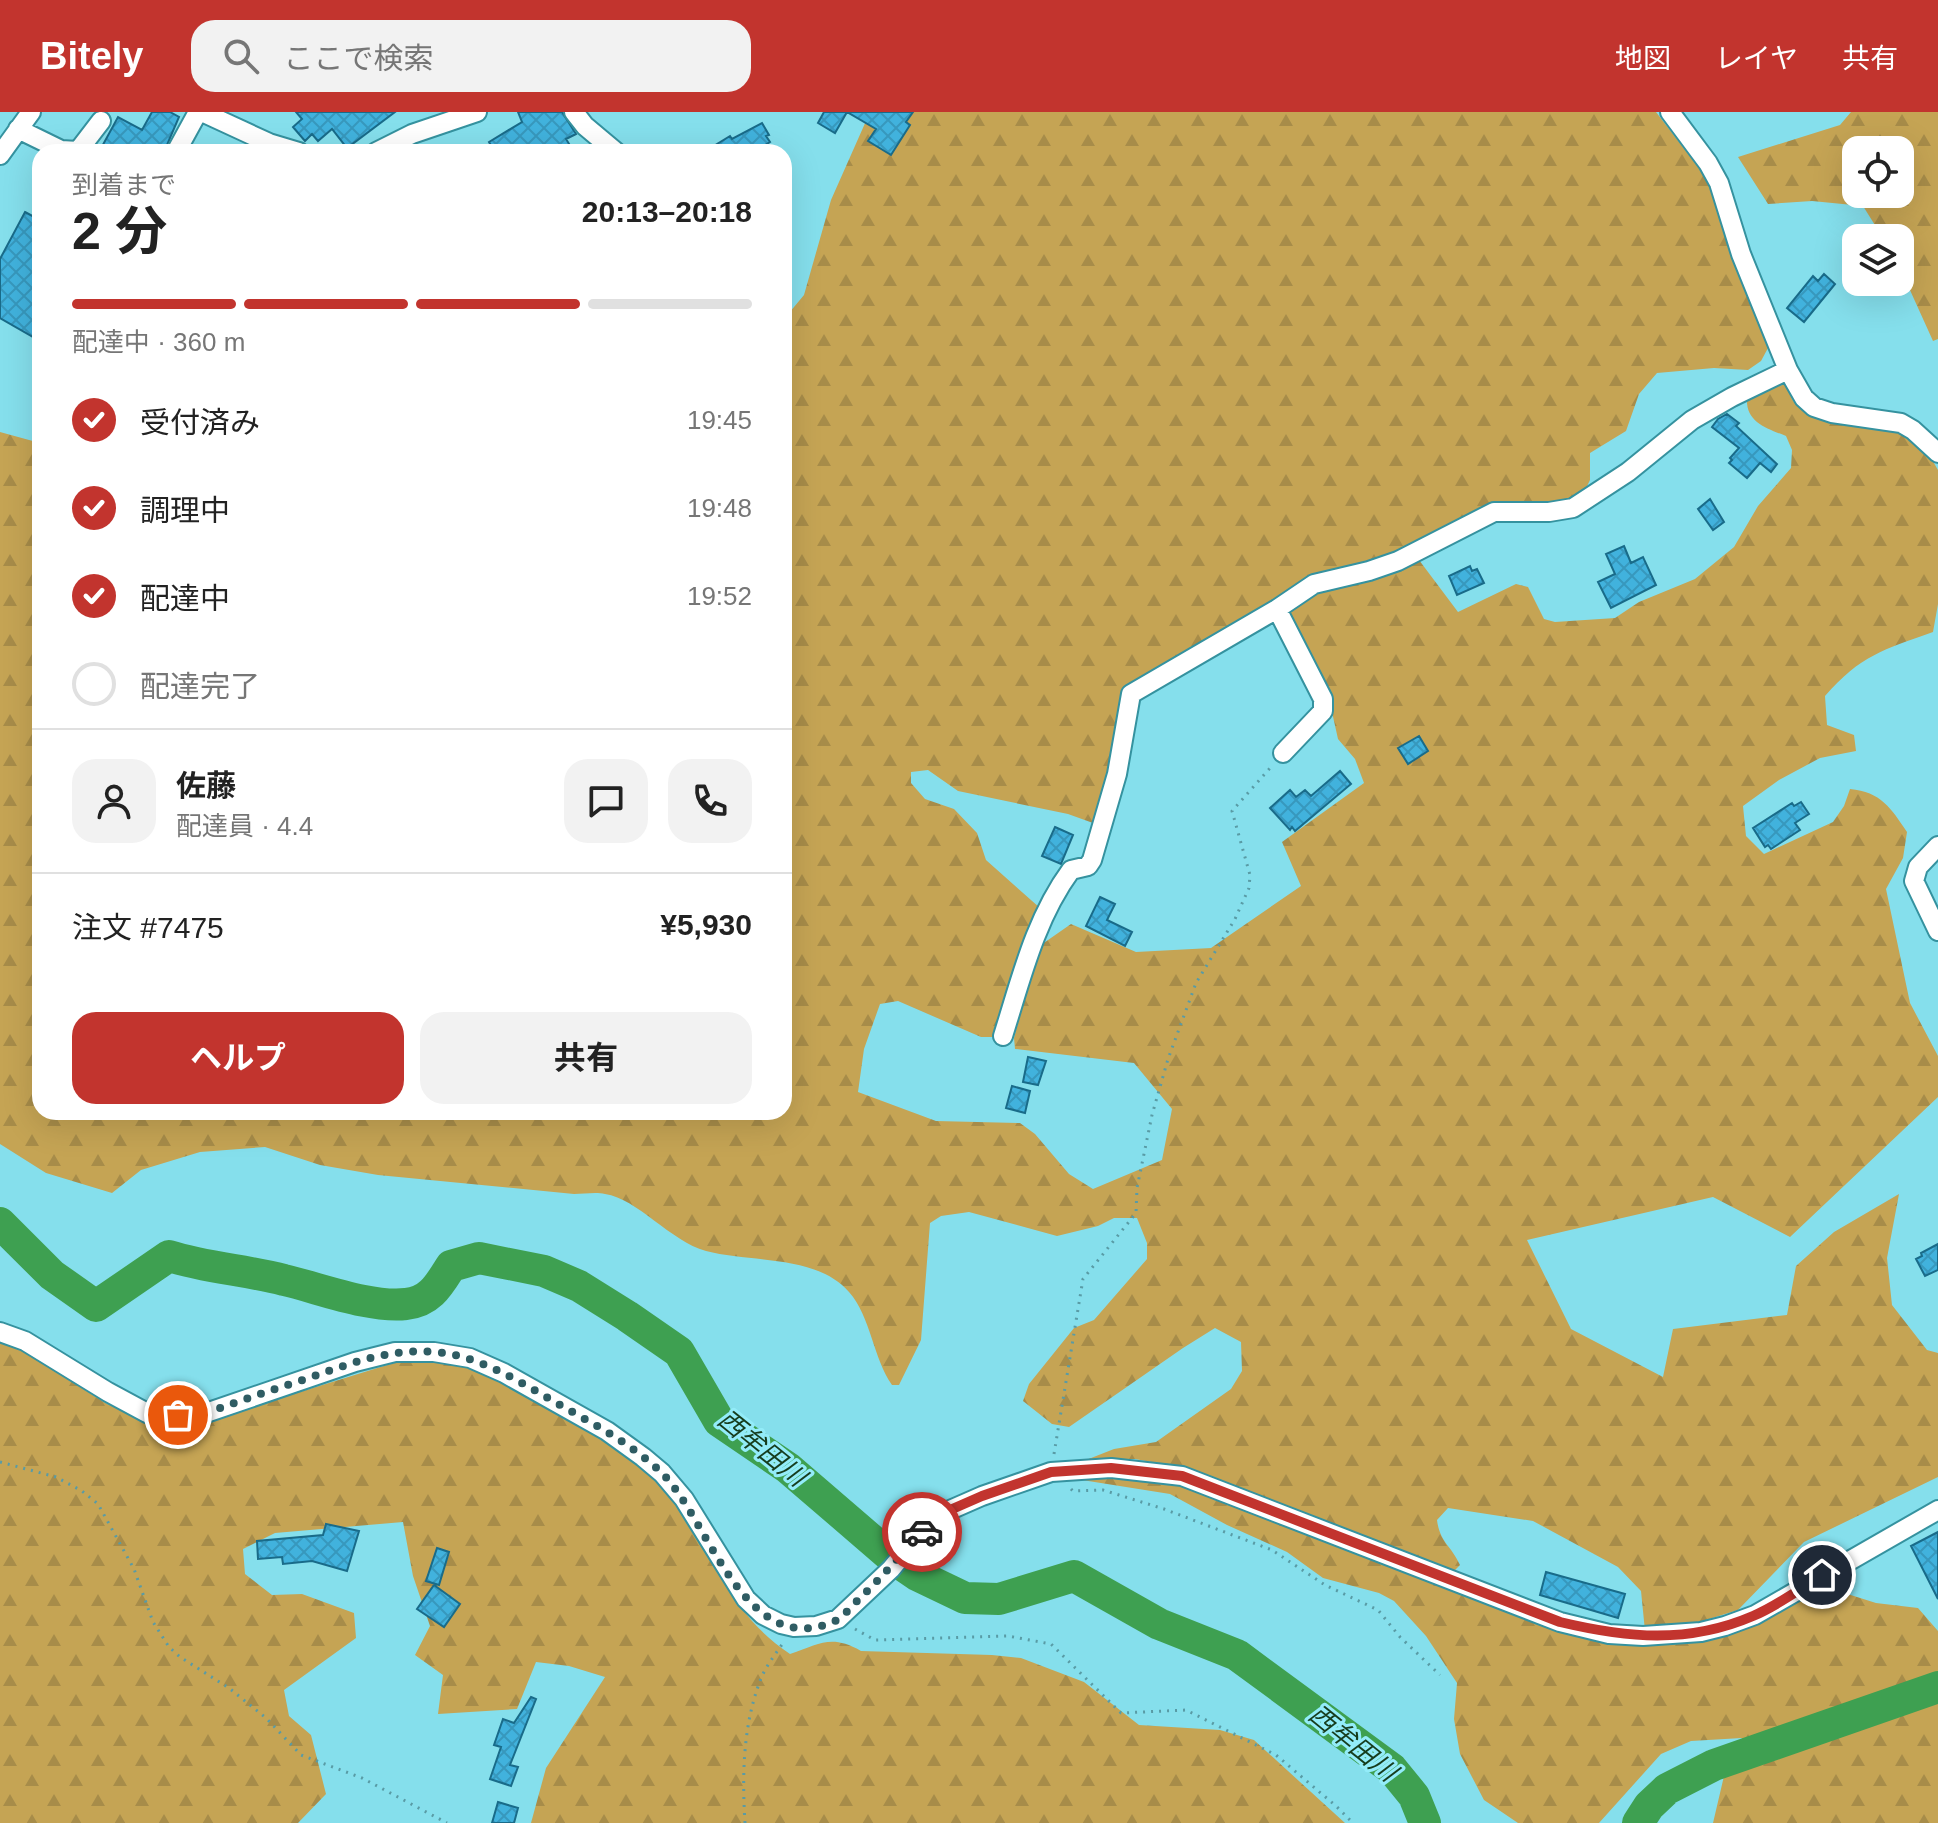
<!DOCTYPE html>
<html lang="ja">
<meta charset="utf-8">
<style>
:root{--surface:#fff;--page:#f2f2f2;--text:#222;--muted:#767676;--line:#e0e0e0;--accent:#c2342e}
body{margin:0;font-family:Helvetica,"Noto Sans JP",sans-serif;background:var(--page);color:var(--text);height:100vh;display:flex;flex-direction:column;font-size:30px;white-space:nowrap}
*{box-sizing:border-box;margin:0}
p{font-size:26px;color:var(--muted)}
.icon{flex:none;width:44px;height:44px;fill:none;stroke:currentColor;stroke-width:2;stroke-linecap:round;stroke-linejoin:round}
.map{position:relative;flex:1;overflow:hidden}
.side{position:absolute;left:32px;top:32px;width:760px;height:976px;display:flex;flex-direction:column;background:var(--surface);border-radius:24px;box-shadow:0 8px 32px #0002}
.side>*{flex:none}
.controls{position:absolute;left:1842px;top:24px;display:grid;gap:16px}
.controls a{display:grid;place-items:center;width:72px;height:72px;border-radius:16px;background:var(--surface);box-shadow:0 8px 32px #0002;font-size:40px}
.pin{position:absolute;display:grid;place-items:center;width:68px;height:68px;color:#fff;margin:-34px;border:4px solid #fff;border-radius:50%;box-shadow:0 2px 8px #0007}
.courier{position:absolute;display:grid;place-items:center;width:80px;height:80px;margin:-40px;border:6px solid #c2342e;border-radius:50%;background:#fff;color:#222;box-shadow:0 2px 10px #0007}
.summary em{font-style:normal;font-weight:700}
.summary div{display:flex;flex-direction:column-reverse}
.summary{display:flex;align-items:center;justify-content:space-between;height:136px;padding:0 40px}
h1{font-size:52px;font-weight:700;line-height:60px}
.bar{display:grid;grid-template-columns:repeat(4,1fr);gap:12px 8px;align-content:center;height:96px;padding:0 40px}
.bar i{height:10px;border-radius:6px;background:var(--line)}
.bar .selected{background:var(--accent)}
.bar p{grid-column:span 4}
.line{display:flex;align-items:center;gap:20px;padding:0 40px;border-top:2px solid var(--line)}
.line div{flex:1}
.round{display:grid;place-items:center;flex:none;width:84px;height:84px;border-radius:24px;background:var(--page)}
ol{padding:0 40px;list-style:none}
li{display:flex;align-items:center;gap:24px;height:88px}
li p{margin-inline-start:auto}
li .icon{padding:8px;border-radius:50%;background:var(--accent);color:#fff;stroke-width:4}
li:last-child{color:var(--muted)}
li i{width:44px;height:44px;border:4px solid var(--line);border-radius:50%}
.action{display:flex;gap:16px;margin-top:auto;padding:16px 40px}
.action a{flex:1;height:92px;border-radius:24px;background:var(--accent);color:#fff;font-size:32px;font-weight:700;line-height:92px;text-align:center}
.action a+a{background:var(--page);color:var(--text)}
header{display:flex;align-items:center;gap:48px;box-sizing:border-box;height:112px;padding:0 40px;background:var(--accent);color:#fff}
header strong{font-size:38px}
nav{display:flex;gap:44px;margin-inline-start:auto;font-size:28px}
.search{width:560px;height:72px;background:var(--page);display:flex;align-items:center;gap:20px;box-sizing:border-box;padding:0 28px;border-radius:24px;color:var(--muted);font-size:30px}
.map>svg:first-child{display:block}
.forest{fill:url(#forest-firs);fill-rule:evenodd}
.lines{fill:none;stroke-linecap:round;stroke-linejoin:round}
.river{stroke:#3ea051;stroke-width:32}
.building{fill:url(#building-cross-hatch);stroke:#196b89;stroke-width:2}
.minor-casing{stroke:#35929f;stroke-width:22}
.path{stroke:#599ba5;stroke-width:3;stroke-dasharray:2 6;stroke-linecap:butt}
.minor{stroke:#fff;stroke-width:18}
.done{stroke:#2f5c63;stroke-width:8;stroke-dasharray:0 14.4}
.route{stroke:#c2342e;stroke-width:10}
.labels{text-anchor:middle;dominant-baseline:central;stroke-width:6;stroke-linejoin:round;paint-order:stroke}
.water-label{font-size:26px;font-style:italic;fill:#163d1d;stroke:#93ecf9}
</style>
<header>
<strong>Bitely</strong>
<div class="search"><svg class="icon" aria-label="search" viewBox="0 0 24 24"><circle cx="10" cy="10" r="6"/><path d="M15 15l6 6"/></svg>ここで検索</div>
<nav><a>地図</a><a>レイヤ</a><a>共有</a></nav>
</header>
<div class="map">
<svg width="1938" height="1711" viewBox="0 0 1938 1711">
<defs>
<pattern id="forest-firs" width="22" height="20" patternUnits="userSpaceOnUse" patternTransform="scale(2)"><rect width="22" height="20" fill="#c5a454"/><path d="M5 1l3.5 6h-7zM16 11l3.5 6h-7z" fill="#a78c49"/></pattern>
<pattern id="building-cross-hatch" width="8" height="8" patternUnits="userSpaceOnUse" patternTransform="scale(2)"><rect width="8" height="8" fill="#41b2dd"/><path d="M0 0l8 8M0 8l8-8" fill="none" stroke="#3798bd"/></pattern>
</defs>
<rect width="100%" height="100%" fill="#85dfec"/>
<path class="forest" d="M870,0H1656L1709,69L1768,236L1761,249L1748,258L1714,256L1657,261L1639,282L1626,319L1590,341V368L1584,380L1571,391L1487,396L1397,442L1315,465L1264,500L1137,568L1125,580L1104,701L1093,711L1068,702L958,679L928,658L911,660V671L925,687L954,697L977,721L986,748L1040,796L996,925H981L898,889L880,892L864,937L858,980L936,1009L1020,1011L1035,1022L1069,1062L1093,1077L1162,1048L1172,997L1134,951L1015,937L1014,926L1038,835L1071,812L1136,840L1211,836L1301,774L1282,730L1364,671L1355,647L1338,627L1330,591L1286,497L1318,478L1419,448L1458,500L1516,472L1528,475L1544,507L1555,510L1615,506L1639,490L1695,467L1734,435L1758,394L1791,356L1792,338L1786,324C1766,316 1745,310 1747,285L1760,278L1787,272C1789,278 1790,285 1794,290C1812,315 1866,305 1893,316C1910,322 1930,342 1938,358V492L1933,520C1883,538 1861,543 1825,584L1827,613L1854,623L1856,639L1820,646L1779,668L1743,694L1746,724L1764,742L1833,710L1844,694L1850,677C1881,680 1891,696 1907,720L1903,746L1886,777L1910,891L1938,944V985L1790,1125L1713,1085L1527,1128L1571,1217L1663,1265L1673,1217L1787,1203L1796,1154L1834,1120L1899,1082L1887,1146L1892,1193L1927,1238L1938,1241V1365L1804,1430L1738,1498L1693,1512L1645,1519L1641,1479L1618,1455L1533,1409L1448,1396L1437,1408C1440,1431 1451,1433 1460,1453L1453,1460L1185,1356L1135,1347L1086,1348L1114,1337L1156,1330L1231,1277L1242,1259L1241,1230L1215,1216L1183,1236L1069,1315L1052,1312L1023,1289L1029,1272L1074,1216L1094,1208L1147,1147V1131L1137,1106H1114L1098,1114L1057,1124L969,1100L941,1104L930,1111L921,1228L899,1273H892C873,1246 871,1205 849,1180C816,1142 751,1151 706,1139C670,1129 638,1087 605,1082C596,1080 584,1082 574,1082L378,1063L320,1053L265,1035L200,1040L141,1058L112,1081L46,1061L0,1032V320L40,331V1000H784V207L804,183L831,88Z
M1851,0H1938V227L1933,229L1900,156V126H1883L1863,94L1812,89L1768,92L1738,45L1840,13ZM1900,38V82H1856V38Z
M0,1230L18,1236L107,1292L147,1307L189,1313L227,1305L261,1292L400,1249C420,1247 441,1248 461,1253C492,1261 519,1280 547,1296C601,1327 655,1354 689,1408C722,1461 735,1505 790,1542C820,1532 831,1522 861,1539L992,1543L1021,1546L1084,1570L1139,1613L1220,1618L1254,1628L1345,1711H531L546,1656L605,1565L569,1554L536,1550L517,1597L438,1602L443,1563L415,1543L430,1514L413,1464L403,1410L275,1421L243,1437L245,1462L272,1483L302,1482L354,1501L356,1526L284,1578L289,1604L311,1623L326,1682L298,1711H0Z
M1099,1364L1140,1365L1182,1373L1616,1531H1685L1748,1513L1819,1473L1876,1491L1918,1496L1938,1519V1711H1713L1724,1664L1742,1626L1691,1629L1661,1642L1599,1711H1518L1484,1688L1460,1642L1454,1607L1457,1571L1426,1524L1394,1489L1379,1481L1323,1466L1287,1440L1227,1413L1170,1382L1082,1368Z"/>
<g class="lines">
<path class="river" d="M0,1111L52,1163L96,1194L169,1144C207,1156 246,1158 284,1168C319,1176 370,1196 406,1192C430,1190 439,1173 451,1154L479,1146L544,1159L579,1174L627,1204L679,1240L719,1309L788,1356L895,1448L917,1463L965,1486L999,1487L1074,1464L1159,1512L1237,1543L1392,1657L1414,1684L1425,1711
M1638,1711L1649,1694L1667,1677L1714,1653L1938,1575"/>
</g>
<path class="building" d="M152,0H170L179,5L164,40H99L118,5L142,18Z
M296,0H395L347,36L332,17L318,29L312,22L305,29L293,15L302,7Z
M518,0H562L576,22L566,27L574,40H495L489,30L522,10Z
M824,0H847L835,21L818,11Z
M847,0H913L906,10L910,13L891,43L868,29L876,17Z
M762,11L769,23L766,24L770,30L754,40H704L730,24L732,27Z
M25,100L40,108V229L0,206V147Z
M1824,162L1835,172L1804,210L1787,196L1813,164L1818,169Z
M1727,302L1739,311L1736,314L1777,352L1771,360L1760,351L1747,366L1729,351L1732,348L1730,346L1739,336L1712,315L1718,307Z
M1710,387L1724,410L1713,418L1698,397Z
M1624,434L1631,451L1643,445L1656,473L1611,496L1598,470L1615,462L1606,442Z
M1470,454L1472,459L1477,457L1484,471L1457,483L1449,464Z
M1419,624L1428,639L1408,652L1398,636Z
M1340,659L1351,672L1295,719L1292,715L1290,718L1270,696L1290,678L1296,685L1305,678L1311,684Z
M1801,690L1809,702L1795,711L1800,718L1771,737L1768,733L1765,735L1753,716L1792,691L1794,694Z
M1055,715L1073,723L1061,752L1042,744Z
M1100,785L1115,792L1107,808L1132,820L1125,834L1086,814Z
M1028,945L1046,949L1038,973L1023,970Z
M1012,974L1030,979L1025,1001L1006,996Z
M1938,1132V1158L1925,1164L1916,1147L1922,1144L1921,1141Z
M326,1412L359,1419L347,1459L312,1449L283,1452L282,1445L258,1447L257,1429L323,1423Z
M1938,1420V1487L1911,1434Z
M437,1436L449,1440L439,1473L426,1469Z
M1546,1460L1625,1482L1618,1506L1540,1483Z
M434,1473L460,1492L444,1515L417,1497Z
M531,1585L536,1587L510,1653L518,1655L511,1674L490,1667L501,1635L494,1633L503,1607L514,1611Z
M498,1690L518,1696L514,1711H492Z"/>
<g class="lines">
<g class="minor-casing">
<path id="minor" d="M202,0L269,31L299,40
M574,0L585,14L616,40
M1670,0L1708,51L1719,71L1741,142L1788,258L1804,286L1814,295L1832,301L1901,311L1913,318L1938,341
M18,17L61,38L78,39L101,9
M176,40L198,0
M376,40L412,22L477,0
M0,43L31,0
M1277,497L1323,587V599L1283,641
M1938,734L1918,755L1914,769L1938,819
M1003,924C1021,867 1035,807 1071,758L1088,754L1092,748L1117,662L1131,582L1277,497L1314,472L1369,459L1398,449L1494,400H1549L1573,396L1628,360L1692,308L1732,285L1788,258
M0,1220L25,1229L108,1280L147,1301L178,1303L203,1302L355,1250L395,1240H434L470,1246L504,1261L607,1319L643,1345L662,1361L684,1387L746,1487L763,1503L781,1512L794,1515L816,1514L838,1507L891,1457L934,1405L982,1384L1051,1360L1111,1356L1182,1364L1560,1510L1609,1522L1643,1524L1701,1520L1725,1514L1755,1503L1938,1398"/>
</g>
<path class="path" d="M1054,1342L1083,1167L1136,1101L1137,1076L1152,1003L1168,947L1196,871L1235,807L1249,776L1250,763L1232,699L1271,655
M0,1350L56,1365L82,1379L98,1392L134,1457L153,1510L169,1535L180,1545L229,1576L266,1606L301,1643L362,1666L447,1711
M1071,1377L1073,1379L1103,1378L1164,1397L1272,1438L1325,1473L1378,1498L1400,1525L1440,1563
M855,1517L875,1528L1008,1524L1051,1532L1121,1601L1186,1598L1276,1643L1336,1694L1353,1711
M745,1711C742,1663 743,1614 760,1569C765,1555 775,1543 783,1531"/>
<use href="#minor" class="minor"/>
</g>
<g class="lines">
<path class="done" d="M178,1303L203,1302C237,1290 271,1278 306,1267C348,1252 390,1236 435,1240C482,1244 521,1271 562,1294C597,1314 633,1333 662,1361C709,1408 744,1548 833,1510C842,1506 849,1497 856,1490C879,1468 900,1444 922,1420"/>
<path class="route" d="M922,1420L934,1405L982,1384L1051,1360L1111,1356L1182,1364L1560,1510C1627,1526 1688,1532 1753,1504C1777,1494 1800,1477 1822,1463"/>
</g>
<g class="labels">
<g class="water-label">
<text transform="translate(762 1336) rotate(39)">西牟田川</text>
<text transform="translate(1353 1631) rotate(39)">西牟田川</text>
</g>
</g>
</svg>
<div class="controls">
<a><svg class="icon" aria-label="locate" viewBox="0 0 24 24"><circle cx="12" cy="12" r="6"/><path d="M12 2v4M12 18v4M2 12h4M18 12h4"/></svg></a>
<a><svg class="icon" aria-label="layers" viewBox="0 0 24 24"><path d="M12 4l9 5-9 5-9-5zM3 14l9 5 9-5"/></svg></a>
</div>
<div class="pin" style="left:178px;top:1303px;background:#ea580c"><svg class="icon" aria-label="bag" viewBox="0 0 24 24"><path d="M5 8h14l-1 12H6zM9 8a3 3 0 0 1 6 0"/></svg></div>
<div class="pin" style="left:1822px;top:1463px;background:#1f2937"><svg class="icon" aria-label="home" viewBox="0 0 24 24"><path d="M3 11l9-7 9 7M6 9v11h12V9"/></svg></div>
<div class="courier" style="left:922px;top:1420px"><svg class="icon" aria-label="car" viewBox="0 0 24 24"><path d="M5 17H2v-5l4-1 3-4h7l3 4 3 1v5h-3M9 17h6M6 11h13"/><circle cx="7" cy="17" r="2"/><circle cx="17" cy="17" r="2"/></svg></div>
<section class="side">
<div class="summary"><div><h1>2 分</h1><p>到着まで</p></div><em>20:13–20:18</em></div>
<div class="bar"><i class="selected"></i><i class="selected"></i><i class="selected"></i><i></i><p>配達中 · 360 m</p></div>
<ol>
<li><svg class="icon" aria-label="check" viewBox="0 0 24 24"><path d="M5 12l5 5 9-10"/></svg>受付済み<p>19:45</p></li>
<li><svg class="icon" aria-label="check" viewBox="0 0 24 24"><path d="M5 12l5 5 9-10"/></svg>調理中<p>19:48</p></li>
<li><svg class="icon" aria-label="check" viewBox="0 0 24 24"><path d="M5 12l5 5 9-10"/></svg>配達中<p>19:52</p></li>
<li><i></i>配達完了</li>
</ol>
<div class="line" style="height:144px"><a class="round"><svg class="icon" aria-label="person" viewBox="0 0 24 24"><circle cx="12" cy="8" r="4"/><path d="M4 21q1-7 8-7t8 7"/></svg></a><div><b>佐藤</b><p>配達員 · 4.4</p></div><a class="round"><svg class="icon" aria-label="chat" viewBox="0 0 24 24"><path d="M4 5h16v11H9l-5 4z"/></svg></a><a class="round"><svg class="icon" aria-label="phone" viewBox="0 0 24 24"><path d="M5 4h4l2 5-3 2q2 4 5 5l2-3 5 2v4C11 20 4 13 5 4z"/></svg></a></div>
<div class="line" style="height:104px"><div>注文 #7475</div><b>¥5,930</b></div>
<div class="action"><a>ヘルプ</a><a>共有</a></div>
</section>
</div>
